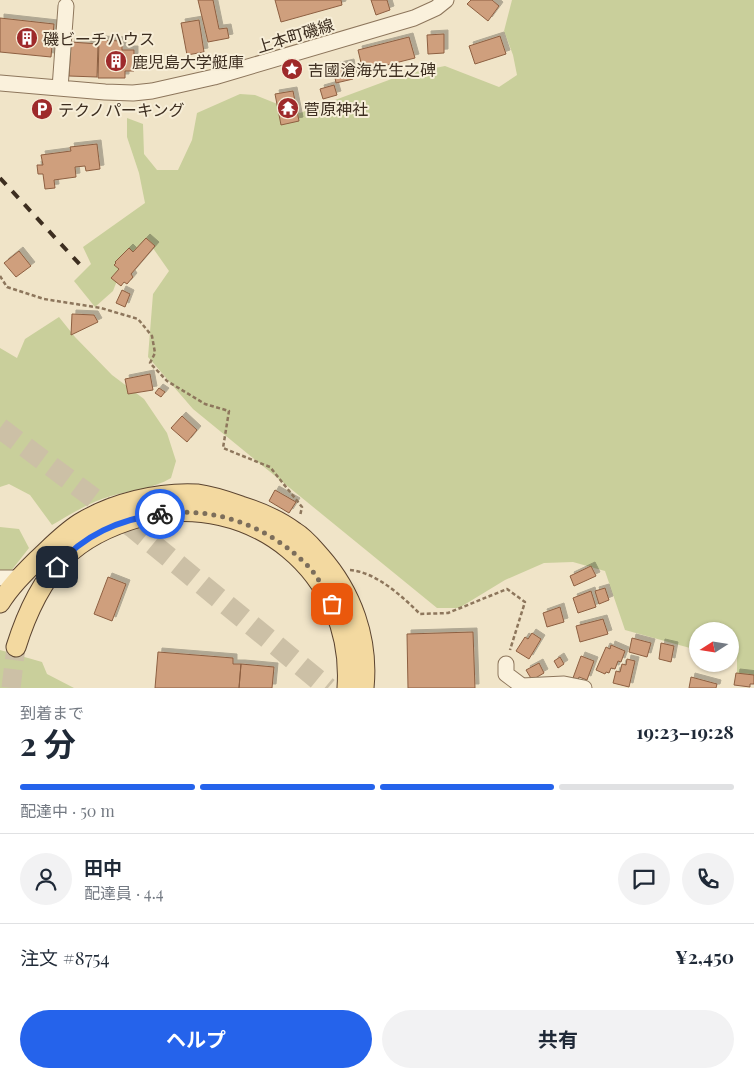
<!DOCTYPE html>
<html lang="ja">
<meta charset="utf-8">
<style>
:root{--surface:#fff;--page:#f2f2f3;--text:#1f2937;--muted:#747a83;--line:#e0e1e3;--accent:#2563eb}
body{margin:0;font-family:"Playfair Display","Noto Sans JP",serif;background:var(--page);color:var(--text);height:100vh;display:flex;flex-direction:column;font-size:19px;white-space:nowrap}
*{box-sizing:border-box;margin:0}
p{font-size:16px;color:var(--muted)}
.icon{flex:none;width:28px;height:28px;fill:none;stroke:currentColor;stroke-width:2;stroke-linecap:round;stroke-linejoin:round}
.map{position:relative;height:688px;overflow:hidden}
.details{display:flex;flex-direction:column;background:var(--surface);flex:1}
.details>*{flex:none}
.needle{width:32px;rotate:258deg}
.fabs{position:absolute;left:689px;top:622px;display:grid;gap:10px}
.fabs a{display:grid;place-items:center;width:50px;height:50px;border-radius:50%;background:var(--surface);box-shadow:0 1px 4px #0004;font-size:25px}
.pin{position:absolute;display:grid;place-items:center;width:42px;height:42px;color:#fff;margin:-21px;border-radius:10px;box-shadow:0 2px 8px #0006}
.courier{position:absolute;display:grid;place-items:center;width:50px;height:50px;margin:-25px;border:4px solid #2563eb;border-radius:50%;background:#fff;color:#222;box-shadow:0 1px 6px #0007}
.summary em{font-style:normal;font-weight:700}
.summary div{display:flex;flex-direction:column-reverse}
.summary{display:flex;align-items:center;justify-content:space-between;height:85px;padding:0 20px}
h1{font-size:32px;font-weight:700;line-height:38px}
.bar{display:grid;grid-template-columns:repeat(4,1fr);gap:8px 5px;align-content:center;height:60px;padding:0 20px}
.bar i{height:6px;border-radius:4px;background:var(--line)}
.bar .active{background:var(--accent)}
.bar p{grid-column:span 4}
.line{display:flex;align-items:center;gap:12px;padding:0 20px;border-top:1px solid var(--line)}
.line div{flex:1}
.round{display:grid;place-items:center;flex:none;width:52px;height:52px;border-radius:26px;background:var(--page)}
.primary-button{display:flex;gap:10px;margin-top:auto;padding:10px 20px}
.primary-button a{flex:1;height:58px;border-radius:30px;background:var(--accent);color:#fff;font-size:20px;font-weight:700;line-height:58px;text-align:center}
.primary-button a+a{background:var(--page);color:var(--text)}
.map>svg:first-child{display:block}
.green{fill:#c9cf9b}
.building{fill:#cf9f7d;stroke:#8d5f41;filter:url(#shadow)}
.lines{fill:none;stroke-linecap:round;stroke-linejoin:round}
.major-tunnel{stroke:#ccc0a6;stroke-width:19;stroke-dasharray:19 9;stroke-linecap:butt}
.highway-tunnel{stroke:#ccc0a6;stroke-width:21;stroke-dasharray:21 11;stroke-linecap:butt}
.minor-casing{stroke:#8d765c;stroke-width:17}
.major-casing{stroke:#5b4430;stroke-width:21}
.path{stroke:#8d765c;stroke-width:2.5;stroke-dasharray:4 2.5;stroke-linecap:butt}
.minor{stroke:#faf1dc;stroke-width:15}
.major{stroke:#f3d9a0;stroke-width:19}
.rail{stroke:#3d2e20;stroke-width:4;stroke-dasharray:9 9;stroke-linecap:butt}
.done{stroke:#7c6e5b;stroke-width:5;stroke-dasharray:0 9}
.route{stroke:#2563eb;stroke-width:6}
.labels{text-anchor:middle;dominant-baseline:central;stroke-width:4;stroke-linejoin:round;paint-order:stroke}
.street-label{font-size:16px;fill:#3d2e20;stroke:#f7eed8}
.poi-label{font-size:16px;fill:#3d2e20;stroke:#f7eed8;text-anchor:start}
</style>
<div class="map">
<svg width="754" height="688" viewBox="0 0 754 688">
<defs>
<filter id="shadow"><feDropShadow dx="4" dy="-4" stdDeviation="0" flood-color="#0004"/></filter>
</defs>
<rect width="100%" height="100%" fill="#f0e4c8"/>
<path class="green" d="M512,0H754V675L737,674V648H730V631H698L697,648H690L625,630L605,571L573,562L544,563L505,580L459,608H437L193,409L148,357L153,294L169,271L148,241L120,273L113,291L95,307L74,281L91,264L83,247L145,203L139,173L127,137V118L143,124L144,154L157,170H178L192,140L197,113L240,94L255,95L300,113L405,74L445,66L499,87L517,75L513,55L504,31Z
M59,317L75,337L112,375L144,399L167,433L176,461L171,478C153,489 131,490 111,496C90,502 71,514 52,525L30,495L9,484L0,487V348L17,358L25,339Z
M0,527L19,529L29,548L0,585Z
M0,650L42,662L47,674L74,688H0Z"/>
<path class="building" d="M198,0H213L219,29L227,28L229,38L208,42Z
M275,0H341L342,5L281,22Z
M371,0H387L390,10L376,15Z
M471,0H492L499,6L488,21L467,4Z
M0,18L54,24L51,57L0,52Z
M199,20L204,52L187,55L181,23Z
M444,34V53L428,54L427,35Z
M500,36L506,54L475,64L469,46Z
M409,37L415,58L363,71L358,50Z
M99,40L122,41V50H134V71H125V78H98Z
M71,42L98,44L97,77L69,76Z
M350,63L353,79L336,83L333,67Z
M334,85L337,95L323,99L320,89Z
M293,91L299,121L281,125L275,94Z
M97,144L100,169L86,171L85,166L75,167L76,177L54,180L55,188L45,189L43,174H38L37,165H43L41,155L71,151L70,147Z
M146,238L155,246L131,274L133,277L127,284L124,282L121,286L111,278L119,269L114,265L116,263L115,262L129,248L133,252Z
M19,251L31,266L16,277L4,263Z
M122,290L130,294L125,307L116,303Z
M72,314L94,315L98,322L71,335Z
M150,374L153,390L128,394L125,379Z
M159,388L165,392L161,397L155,393Z
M182,416L197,430L187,442L171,428Z
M275,490L296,502L289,513L269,501Z
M591,566L596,576L574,586L570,576Z
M108,577L126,584L112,621L94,614Z
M605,588L609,600L599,604L595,591Z
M591,591L596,607L578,613L573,598Z
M560,607L564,622L547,627L543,613Z
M603,619L608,634L580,642L576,626Z
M473,632L475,688H408L407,634Z
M532,633L541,639L529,659L516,651L525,637L528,639Z
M632,638L651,643L647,657L629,652Z
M661,643L674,646L671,662L659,659Z
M611,645L625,651L621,662L618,661L615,669L611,668L609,673L606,672L605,674L596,670L606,647L610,649Z
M158,652L233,658V664H241L239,688H155Z
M581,656L594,661L587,680L579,677L578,680L573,678Z
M560,657L564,664L558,668L554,661Z
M627,659L635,661L629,687L613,683L616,671L620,672L622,664L626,665Z
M539,663L544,673L532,680L526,670Z
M241,664L274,667L272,688H239Z
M736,673L754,675V684H750V687L734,685Z
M691,677L717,684L716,688H689Z"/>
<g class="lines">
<path class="major-tunnel" d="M11,688L16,647"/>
<path class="highway-tunnel" d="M0,428L132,527L328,688"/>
<g class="minor-casing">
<path id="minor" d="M0,83L105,92L133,93L152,91L214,77L414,18L436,8L446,0
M60,88L66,6
M0,578H19
M506,664V674L522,686L564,684L584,688"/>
</g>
<g class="major-casing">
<path id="major" d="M0,603C10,587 23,574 37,560C51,547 64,533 80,523C113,503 158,492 197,494C212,496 227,501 241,506C260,512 279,520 295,532C305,538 312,547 320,556C352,592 369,639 364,688
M16,647C26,615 40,583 64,558C85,537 112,525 140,517C252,489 355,573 347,688"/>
</g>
<path class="path" d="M0,276L7,287L44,299L101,308L138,319L152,336L155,353L150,363L167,381L205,404L229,411L223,448L270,467L302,507L300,516
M350,570C376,572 403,597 420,614L448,613L507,589L525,602L510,650"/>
<use href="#minor" class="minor"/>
<use href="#major" class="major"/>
<path class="rail" d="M0,178L84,269"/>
</g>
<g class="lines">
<path class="done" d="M160,514C215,506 268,526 307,565C318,576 325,591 332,604"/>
<path class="route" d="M57,567C82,535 121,519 160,514"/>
</g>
<defs>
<g id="building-disc" transform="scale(1.125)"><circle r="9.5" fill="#9e2a2b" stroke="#f7eed8"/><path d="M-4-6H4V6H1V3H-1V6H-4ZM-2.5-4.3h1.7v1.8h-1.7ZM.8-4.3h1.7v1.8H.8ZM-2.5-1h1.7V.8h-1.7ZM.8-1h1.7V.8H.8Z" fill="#fff"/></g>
<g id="sight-disc" transform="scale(1.125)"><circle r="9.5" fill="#9e2a2b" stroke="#f7eed8"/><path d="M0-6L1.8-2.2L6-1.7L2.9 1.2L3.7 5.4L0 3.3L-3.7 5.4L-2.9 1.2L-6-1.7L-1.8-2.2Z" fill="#fff"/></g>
<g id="temple-disc" transform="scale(1.125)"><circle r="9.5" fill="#9e2a2b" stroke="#f7eed8"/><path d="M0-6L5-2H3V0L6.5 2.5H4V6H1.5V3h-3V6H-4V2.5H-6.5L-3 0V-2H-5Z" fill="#fff"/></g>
<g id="parking-disc" transform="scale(1.125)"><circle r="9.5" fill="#9e2a2b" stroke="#f7eed8"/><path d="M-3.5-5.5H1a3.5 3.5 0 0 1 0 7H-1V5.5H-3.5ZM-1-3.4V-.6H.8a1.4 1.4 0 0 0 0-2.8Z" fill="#fff"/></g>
</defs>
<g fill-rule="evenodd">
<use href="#building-disc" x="27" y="38"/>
<use href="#building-disc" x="116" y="61"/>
<use href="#sight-disc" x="292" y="69"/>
<use href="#temple-disc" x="288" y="108"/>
<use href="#parking-disc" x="42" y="109"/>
</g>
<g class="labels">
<g class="street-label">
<text transform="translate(295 35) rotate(-17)">上本町磯線</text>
</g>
<g class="poi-label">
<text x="43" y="38">磯ビーチハウス</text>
<text x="132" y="61">鹿児島大学艇庫</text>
<text x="308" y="69">吉國滄海先生之碑</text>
<text x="304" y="108">菅原神社</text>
<text x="58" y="109">テクノパーキング</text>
</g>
</g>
</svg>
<div class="fabs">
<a><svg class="needle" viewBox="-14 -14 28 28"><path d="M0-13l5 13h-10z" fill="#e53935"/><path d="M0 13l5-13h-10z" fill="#747a83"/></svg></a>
</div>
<div class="pin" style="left:332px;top:604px;background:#ea580c"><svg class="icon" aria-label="bag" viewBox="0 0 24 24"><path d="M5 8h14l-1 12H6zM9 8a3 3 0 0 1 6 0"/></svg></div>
<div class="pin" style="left:57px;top:567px;background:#1f2937"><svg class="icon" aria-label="home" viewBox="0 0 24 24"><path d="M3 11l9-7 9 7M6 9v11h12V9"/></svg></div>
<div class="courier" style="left:160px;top:514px"><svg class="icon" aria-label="bike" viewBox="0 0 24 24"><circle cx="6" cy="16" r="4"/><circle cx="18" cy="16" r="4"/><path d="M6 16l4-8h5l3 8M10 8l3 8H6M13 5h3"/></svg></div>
</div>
<section class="details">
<div class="summary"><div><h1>2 分</h1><p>到着まで</p></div><em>19:23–19:28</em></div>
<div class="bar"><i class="active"></i><i class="active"></i><i class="active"></i><i></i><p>配達中 · 50 m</p></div>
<div class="line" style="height:90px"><a class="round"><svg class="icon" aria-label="person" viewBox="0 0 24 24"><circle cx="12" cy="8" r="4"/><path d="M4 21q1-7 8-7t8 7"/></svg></a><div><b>田中</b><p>配達員 · 4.4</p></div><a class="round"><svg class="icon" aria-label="chat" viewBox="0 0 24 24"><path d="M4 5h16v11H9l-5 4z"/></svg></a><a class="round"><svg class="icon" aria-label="phone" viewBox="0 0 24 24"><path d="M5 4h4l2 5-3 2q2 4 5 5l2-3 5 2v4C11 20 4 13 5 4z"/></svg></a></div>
<div class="line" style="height:65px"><div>注文 #8754</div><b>¥2,450</b></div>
<div class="primary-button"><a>ヘルプ</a><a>共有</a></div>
</section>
